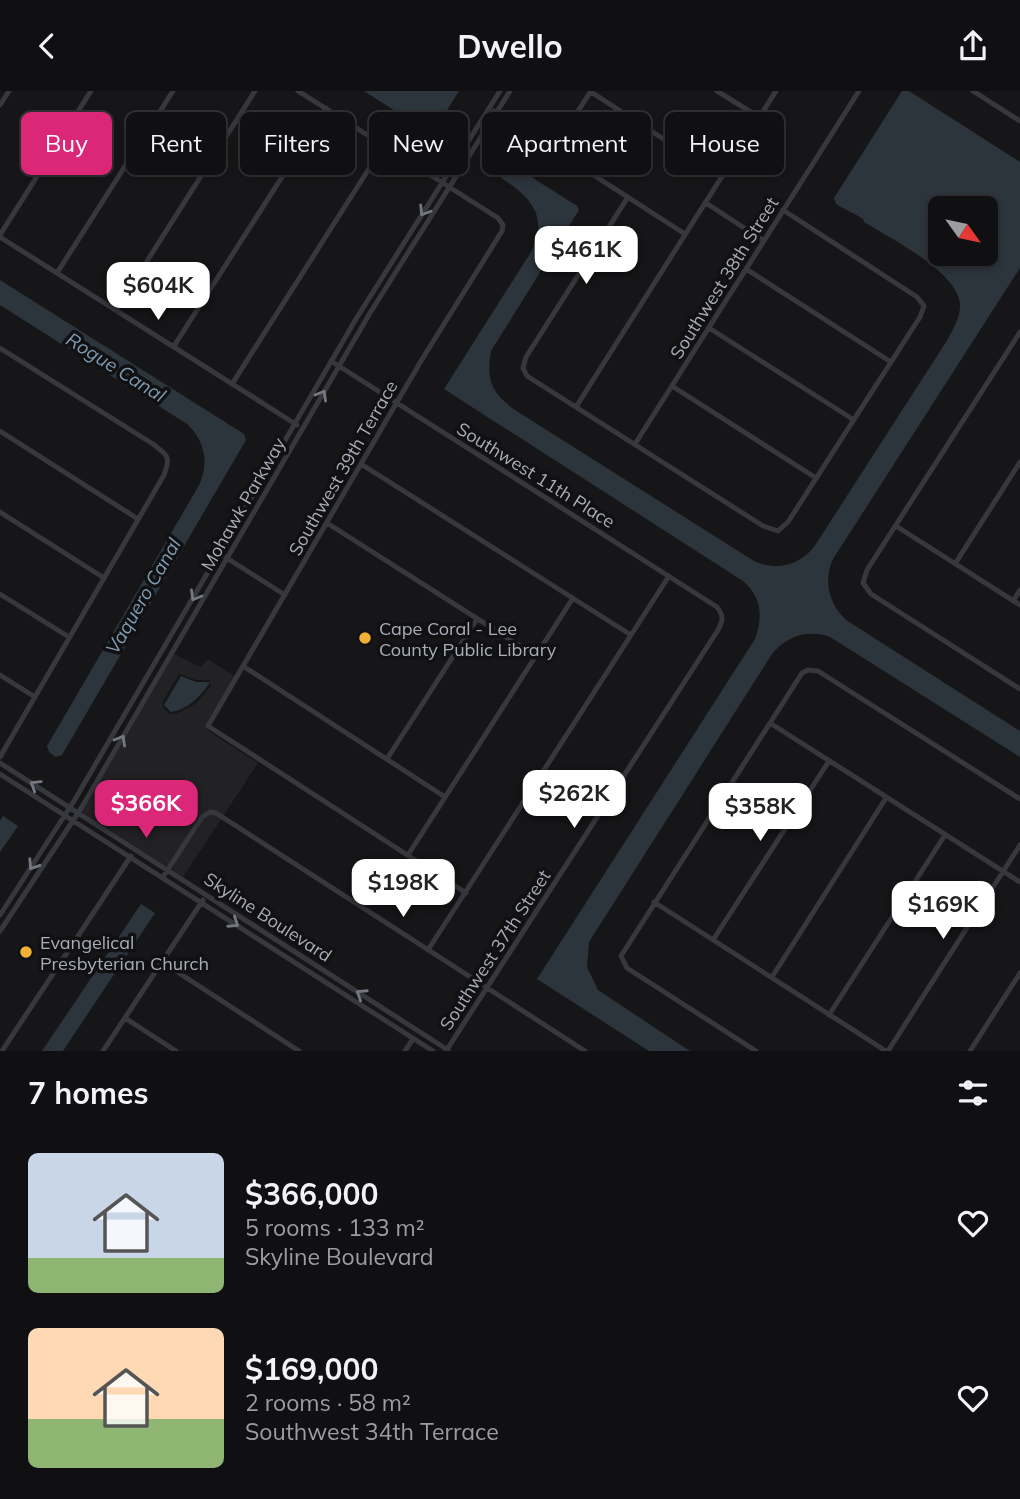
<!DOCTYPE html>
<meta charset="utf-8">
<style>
:root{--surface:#101012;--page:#19191b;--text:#f1f3f6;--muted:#9c9d9f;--line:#303032;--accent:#db2777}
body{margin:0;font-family:Mulish,sans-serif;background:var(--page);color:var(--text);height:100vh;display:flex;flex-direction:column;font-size:26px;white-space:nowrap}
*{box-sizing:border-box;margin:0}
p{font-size:23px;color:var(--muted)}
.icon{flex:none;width:38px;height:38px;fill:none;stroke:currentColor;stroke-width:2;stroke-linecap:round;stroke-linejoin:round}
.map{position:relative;height:960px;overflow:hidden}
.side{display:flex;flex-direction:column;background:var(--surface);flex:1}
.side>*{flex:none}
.hud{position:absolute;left:21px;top:21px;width:978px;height:63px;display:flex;gap:14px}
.needle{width:46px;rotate:123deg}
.buttons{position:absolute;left:928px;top:105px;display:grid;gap:14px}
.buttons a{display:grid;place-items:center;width:70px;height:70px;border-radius:10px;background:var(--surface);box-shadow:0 4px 10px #0003,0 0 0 2px var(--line);font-size:35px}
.price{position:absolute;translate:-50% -60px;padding:0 16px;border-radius:14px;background:#fff;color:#222;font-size:23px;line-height:46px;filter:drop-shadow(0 2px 4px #0008)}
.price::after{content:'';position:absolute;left:50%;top:42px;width:21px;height:16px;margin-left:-10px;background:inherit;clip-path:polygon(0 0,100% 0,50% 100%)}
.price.selected{background:var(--accent);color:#fff}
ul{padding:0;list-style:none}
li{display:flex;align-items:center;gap:21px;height:175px;padding:0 28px}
li span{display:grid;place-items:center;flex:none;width:196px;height:140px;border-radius:10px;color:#555}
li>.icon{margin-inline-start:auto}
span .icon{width:84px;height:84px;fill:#fffc;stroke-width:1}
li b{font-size:30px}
h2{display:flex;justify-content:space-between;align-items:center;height:84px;padding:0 28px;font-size:30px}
.chip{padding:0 24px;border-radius:10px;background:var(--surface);box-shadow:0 4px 10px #0003,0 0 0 2px var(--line);font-size:24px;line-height:63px}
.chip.selected{background:var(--accent);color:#fff}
header{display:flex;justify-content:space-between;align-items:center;height:91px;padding:0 28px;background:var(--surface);font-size:32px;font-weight:700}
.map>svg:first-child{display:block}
</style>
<header><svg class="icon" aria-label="back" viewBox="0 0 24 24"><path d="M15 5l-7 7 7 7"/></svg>Dwello<svg class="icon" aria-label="share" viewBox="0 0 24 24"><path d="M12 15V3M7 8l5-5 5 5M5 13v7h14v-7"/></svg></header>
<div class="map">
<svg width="1020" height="960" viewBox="0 0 1020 960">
<rect width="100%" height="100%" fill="#161618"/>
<path fill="#222225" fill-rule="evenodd" d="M174 563 201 576 208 568 237 587 207 639 258 672 183 786 82 721ZM179 583 196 589H209L211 595 195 613 176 623H170L163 617 162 612Z"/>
<path fill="#2c353c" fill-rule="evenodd" d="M364 0H459L434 40 428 41Z
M902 0H909L1020 71V177L833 468C823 490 829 513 846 529L1020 640V666L830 546C807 538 787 545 772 563L589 851 587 876 598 899 690 960H649L537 888 755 548C763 526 762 506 743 490L444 298 531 161C549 126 531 106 501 87L500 81 505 73H511L577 115 579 119 491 260C486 288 491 302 515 319L754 470C777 480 798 475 814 456L948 248C953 238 961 225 960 213 957 180 891 148 864 131L863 128C854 122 845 119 836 113L834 107ZM940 117H985V163H940Z
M0 189 244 343 246 349 62 664 56 666 49 661 47 655 198 396C210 374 205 349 187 333L0 214Z
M181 585 196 591H209V593C200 606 187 619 171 621L164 614Z
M3 725 18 735 0 761V730Z
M141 813 155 822 63 960H42Z"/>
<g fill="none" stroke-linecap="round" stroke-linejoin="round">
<path stroke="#37383d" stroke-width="5" d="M298 0 498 127 503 134 502 140 421 270 208 635 466 802
M717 0 759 26
M973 0 1020 30
M591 1 722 86
M0 14 9 0
M494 20 685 143
M553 59 591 0
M628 106 526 266 523 277 527 285 763 435 778 440 788 431 920 226 924 215 917 206 783 119
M706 112 764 150
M0 144 91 0
M0 146 297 334
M746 178 891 271
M57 182 173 0
M116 219 255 0
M709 237 854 329
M1020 241 867 479 863 492 871 503 1020 598
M174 255 326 17
M0 257 153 353C168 365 171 365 164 384L0 666
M331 270 717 516C724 525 723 529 718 539L446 960
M232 293 384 54
M672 295 816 387
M576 316 776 0
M0 340 138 428
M635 353 859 0
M361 373 631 544
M0 421 104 487
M327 432 536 565
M896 435 1020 514
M225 466 285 504
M955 473 1020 371
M0 503 69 546
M1013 510 1020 499
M243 575 445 706
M0 584 35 606
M770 632 1020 791
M387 668 477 528
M0 672 448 959
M0 683 433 960
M408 764 573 507
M163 786 202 726 210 721 216 722 585 960
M654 811 886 960
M0 824 74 710 356 228 500 0
M0 840 82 716 370 222 510 0
M713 849 829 670
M428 859 669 485
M162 871 299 960
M772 886 886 707
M829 924 945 744
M125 927 176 960
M2 960 131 765
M103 960 203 809
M405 960 413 948
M756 960 627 877 621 865 802 582 808 579 818 580 1020 708
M888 960 1020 754
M970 960 1020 882"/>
</g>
<defs><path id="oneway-chevron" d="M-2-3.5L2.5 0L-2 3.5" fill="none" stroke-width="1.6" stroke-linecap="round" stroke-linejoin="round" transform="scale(1.75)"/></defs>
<g stroke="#757881">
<use href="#oneway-chevron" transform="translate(424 120) rotate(122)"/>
<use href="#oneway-chevron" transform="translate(322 304) rotate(-60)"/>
<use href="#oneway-chevron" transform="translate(195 505) rotate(120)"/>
<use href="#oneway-chevron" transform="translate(121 649) rotate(-60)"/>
<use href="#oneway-chevron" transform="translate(35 694) rotate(-148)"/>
<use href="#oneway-chevron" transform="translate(33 774) rotate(123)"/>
<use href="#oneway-chevron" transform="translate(234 832) rotate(33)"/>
<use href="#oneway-chevron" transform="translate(361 903) rotate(-147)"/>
</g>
<g fill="#f2b134" stroke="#111113" stroke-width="2.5">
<circle cx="365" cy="547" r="7"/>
<circle cx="26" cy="861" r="7"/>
</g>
<g text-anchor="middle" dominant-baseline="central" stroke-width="7" stroke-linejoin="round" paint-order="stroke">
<g font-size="18" fill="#a8adb8" stroke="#111113">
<text transform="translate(724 187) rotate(-58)">Southwest 38th Street</text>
<text transform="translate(343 377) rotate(-60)">Southwest 39th Terrace</text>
<text transform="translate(536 384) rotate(32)">Southwest 11th Place</text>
<text transform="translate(243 413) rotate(-60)">Mohawk Parkway</text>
<text transform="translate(268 826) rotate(33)">Skyline Boulevard</text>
<text transform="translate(495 859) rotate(-57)">Southwest 37th Street</text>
</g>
<g font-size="18" fill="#a8adb8" stroke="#111113" text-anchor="start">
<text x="379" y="537">Cape Coral - Lee<tspan x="379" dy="21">County Public Library</tspan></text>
<text x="40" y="851">Evangelical<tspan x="40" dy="21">Presbyterian Church</tspan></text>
</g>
<g font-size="19" font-style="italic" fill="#7f9bb3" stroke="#111113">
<text transform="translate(116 276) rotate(32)">Rogue Canal</text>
<text transform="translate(143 505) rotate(-60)">Vaquero Canal</text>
</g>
</g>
</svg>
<div class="buttons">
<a><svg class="needle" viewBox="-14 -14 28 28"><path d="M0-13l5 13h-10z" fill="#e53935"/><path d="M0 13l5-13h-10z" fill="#9c9d9f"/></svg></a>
</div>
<b class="price" style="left:586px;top:195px">$461K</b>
<b class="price" style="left:158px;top:231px">$604K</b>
<b class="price" style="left:574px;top:739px">$262K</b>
<b class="price selected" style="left:146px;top:749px">$366K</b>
<b class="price" style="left:760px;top:752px">$358K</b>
<b class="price" style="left:403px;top:828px">$198K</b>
<b class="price" style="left:943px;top:850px">$169K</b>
<div class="hud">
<a class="chip selected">Buy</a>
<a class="chip">Rent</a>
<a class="chip">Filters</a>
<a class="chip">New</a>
<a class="chip">Apartment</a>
<a class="chip">House</a>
</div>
</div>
<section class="side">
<h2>7 homes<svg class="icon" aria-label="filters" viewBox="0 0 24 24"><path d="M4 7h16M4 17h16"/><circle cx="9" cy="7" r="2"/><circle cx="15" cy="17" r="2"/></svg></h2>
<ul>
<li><span style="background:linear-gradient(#c9d6e8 75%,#8fb573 0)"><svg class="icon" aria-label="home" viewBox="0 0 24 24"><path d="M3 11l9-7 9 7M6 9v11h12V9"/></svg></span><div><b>$366,000</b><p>5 rooms · 133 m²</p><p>Skyline Boulevard</p></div><svg class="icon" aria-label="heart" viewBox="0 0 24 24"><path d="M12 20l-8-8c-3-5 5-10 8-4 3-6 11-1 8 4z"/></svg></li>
<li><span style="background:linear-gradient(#ffd9b3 65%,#8fb573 0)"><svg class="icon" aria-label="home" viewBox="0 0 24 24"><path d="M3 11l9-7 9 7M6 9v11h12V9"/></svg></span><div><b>$169,000</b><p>2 rooms · 58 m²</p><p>Southwest 34th Terrace</p></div><svg class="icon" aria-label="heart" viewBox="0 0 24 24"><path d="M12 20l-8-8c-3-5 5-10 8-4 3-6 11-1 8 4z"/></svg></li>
</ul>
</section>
